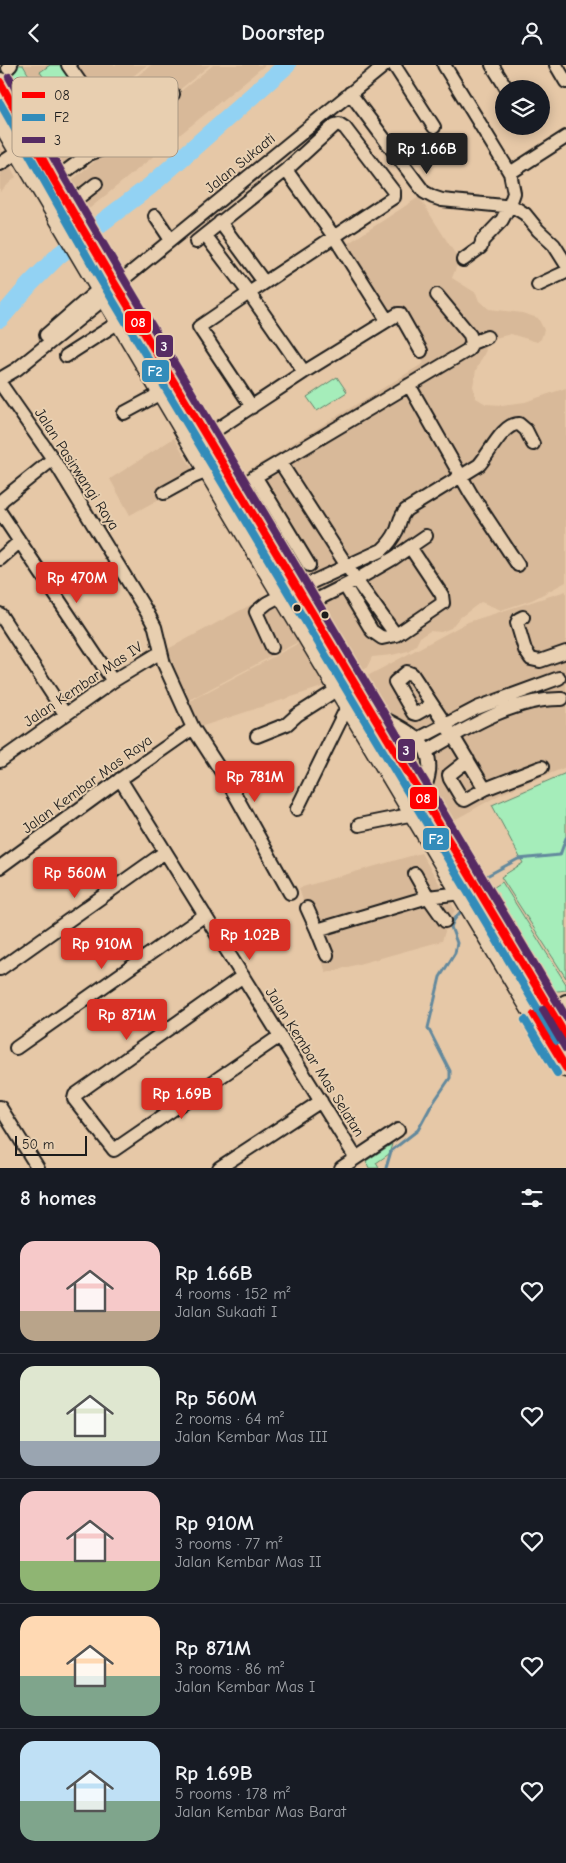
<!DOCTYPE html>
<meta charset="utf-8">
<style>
:root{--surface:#171b24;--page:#242831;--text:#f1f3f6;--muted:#9ea1a6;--line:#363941;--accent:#d93025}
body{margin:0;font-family:"Comic Neue",sans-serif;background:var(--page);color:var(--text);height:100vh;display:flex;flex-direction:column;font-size:19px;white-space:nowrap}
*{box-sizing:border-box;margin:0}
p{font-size:16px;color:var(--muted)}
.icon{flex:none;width:28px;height:28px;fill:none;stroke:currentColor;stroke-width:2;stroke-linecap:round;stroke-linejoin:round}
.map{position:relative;height:1103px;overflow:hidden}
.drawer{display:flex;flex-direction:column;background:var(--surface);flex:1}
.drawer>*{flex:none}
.controls{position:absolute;left:495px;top:15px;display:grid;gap:10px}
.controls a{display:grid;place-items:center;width:55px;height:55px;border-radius:50%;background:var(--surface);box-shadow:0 2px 12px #0003;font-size:25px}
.scale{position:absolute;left:15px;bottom:12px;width:72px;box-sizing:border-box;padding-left:5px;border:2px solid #1c1c1c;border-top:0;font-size:14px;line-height:18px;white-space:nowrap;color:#1c1c1c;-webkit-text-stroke:4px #e8cfb0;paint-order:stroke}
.price{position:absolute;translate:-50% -42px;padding:0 11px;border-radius:5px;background:var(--accent);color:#fff;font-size:16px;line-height:32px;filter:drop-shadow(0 1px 2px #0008)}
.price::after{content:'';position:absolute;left:50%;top:30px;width:15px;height:11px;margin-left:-8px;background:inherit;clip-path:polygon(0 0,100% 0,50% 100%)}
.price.selected{background:#222;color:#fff}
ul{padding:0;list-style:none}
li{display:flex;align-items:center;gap:15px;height:125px;padding:0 20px}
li+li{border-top:1px solid var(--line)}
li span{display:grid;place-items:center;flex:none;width:140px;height:100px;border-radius:15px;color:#555}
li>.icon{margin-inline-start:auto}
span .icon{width:60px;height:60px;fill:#fffc;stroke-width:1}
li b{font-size:21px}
h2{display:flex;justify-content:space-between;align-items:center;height:60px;padding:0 20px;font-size:21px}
header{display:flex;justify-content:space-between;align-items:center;height:65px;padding:0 20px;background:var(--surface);font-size:22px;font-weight:700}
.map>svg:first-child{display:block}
</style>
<header><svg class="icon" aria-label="back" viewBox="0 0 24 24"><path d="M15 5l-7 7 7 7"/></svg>Doorstep<svg class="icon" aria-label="person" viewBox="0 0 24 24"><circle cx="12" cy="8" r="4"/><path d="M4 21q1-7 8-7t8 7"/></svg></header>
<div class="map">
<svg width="566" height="1103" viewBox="0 0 566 1103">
<rect width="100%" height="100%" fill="#e6c8a7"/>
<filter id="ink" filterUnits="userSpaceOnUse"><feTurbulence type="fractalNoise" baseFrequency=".02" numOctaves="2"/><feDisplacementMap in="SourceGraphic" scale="10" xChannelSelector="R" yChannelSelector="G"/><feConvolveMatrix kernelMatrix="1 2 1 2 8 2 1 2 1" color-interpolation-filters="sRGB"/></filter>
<g filter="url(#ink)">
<path fill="#d8b999" d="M24 0H147L63 67Z
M151 0H210L66 117 45 84Z
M213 0H265L84 148 67 119Z
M0 82 16 112 0 127Z
M419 132 459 195 452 213 476 228 479 236 489 244 522 248 538 253 544 265 541 274 537 277 511 269 495 273 481 279 486 285 476 305 473 321 476 333 486 339 502 340 525 337 566 323V517L532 535 501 545 481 537 458 554 451 563 441 567 430 566 420 572 416 580 408 586 392 590 372 592 367 602 358 612 238 412 424 298 344 181Z
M174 373 198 413 130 450 110 414Z
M566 526V702L501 729 449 758 360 615 468 557Z
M271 529 300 576 187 636 168 584Z
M301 577 328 620 200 662 188 637Z
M421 788 455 845 448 857 442 876 326 908 299 823Z"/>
<path fill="#a5edba" stroke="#60846b" d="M18 0H23L58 61 40 75 5 9Z
M50 0H62L84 33 66 45 40 7Z
M337 312 347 327 317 346 307 332Z
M566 708V913L501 812 523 798 492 740Z
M502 817 566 919V925C558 926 551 928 545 921L488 826Z
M392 1079 389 1089 376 1098 379 1103H369L366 1096Z"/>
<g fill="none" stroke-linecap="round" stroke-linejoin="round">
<path stroke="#63899d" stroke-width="3" d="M483 813 518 794 560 790 566 773
M386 1103 391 1086 418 1065 431 1041 450 1013V1006L428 963 440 912 455 888 457 878 451 862 454 855 461 846"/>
<path stroke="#92d2f3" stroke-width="18" d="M0 254 30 219 59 190 150 121 287 0"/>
<g stroke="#1c1c1c" stroke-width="16">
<path id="minor" d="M394 0 434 62
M444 0 510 108 514 128 509 142 502 155 482 176 481 182 463 195
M492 0 507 24
M556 0 566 17
M8 3 11 0
M350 28 424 127 433 132 442 135 514 142 525 149 538 165 554 180 566 199
M76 69 89 89
M36 82 80 50 91 39 89 30 68 0
M0 99 18 87
M286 105 335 173 387 255
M510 108 566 72
M54 115 89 89 102 84 173 29
M69 140 96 119
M155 151 171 175
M220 157 264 217
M205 170 249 228 199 262 252 342
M196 177 286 105 335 60 339 59 345 63 394 127V132L249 228 304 307
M116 220 385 0
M538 220 566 207
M46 270 99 224
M472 278 487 272
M66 291 119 257
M0 314 17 304 105 233
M0 318 53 394 148 549 155 562 164 599 193 663 228 717 290 828
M409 320 471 429 518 500
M124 348 161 328
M207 371 304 307 398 249H400L421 286
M280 397 356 515 396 570 443 538 442 530 410 482
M255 411 309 500
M238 422 468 285 472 278 470 270 437 230
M164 428 193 412 208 406
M0 439 2 435 53 394
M0 447 113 616
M0 494 19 477
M345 521 372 566 382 573 396 570
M299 523 382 485C389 479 393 473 397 465 400 457 400 451 406 445L479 400C490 388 503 358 519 359L526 365 533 379
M308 539 356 515 394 493 426 471
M0 549 65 649
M523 552 519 554 517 558 525 585 531 594 540 596 566 587
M272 582 256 547 267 538 282 530
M432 640 416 649 413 648 395 617 407 607 412 609 453 671 485 724
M373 648C399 662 433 672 429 707 428 715 425 723 422 730
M257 671 287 659 297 650 338 624
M418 674 477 643 559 613
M427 686C467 663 514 633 562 634
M468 695 449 710 450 714 462 734 465 735 485 724 542 702
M0 696 113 616 161 587
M120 714 356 1093
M297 744 348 640
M359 760 414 749
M0 802 115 718 193 663
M415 809 428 832 445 856
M307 843 317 865
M327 890 317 865 428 832 461 828
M0 904 165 787
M243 911 75 1030 74 1034 114 1085 280 971
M550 945 566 936
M16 983 205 850
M0 1042 38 1103
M219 1103 321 1036
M341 1103 398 1065"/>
</g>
<g stroke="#1c1c1c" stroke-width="21">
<path id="highway" d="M0 17 54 115 109 209 566 971
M0 55 250 477 566 1003"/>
</g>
<use href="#minor" stroke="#e8cfb0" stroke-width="12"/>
<use href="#highway" stroke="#e8cfb0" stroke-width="18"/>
<g stroke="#e8cfb0" stroke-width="11">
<path id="bus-1" d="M0 17 54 115 109 209 566 971
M534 950 566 1003"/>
</g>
<g stroke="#e8cfb0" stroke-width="11">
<path id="bus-2" d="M0 38 100 214 557 976
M525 955 557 1008"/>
</g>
<g stroke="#e8cfb0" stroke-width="11">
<path id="bus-3" d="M9 12 63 110 118 204 566 952
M543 945 566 984"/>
</g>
<use href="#bus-1" stroke="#f00" stroke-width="8"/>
<use href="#bus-2" stroke="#328cba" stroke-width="8"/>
<use href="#bus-3" stroke="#562b63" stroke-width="8"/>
</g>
</g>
<g fill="#1c1c1c" stroke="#e8cfb0" stroke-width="2">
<circle cx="297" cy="543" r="4.5"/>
<circle cx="325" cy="550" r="4.5"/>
</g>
<g text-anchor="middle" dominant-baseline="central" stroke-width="4" stroke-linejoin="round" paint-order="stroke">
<g font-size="15" fill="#1c1c1c" stroke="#e8cfb0">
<text transform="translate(240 98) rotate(-39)">Jalan Sukaati</text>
<text transform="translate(77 404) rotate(57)">Jalan Pasirwangi Raya</text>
<text transform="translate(83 619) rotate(-34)">Jalan Kembar Mas IV</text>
<text transform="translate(87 719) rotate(-36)">Jalan Kembar Mas Raya</text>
<text transform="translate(315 997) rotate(58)">Jalan Kembar Mas Selatan</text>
</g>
</g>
<rect x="12" y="12" width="166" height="80" rx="8" fill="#e8cfb0" stroke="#ab9984" stroke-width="1"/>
<rect x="22" y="27" width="23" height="6" fill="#f00"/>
<rect x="22" y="49" width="23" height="7" fill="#328cba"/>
<rect x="22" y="72" width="23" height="6" fill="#562b63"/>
<g font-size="14" fill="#1c1c1c">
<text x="54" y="35">08</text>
<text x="54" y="57">F2</text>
<text x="54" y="80">3</text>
</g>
<g stroke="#e8cfb0" stroke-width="2">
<rect x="124" y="245" width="28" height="24" rx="5" fill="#f00"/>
<rect x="155" y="269" width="19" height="24" rx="5" fill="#562b63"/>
<rect x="141" y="294" width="29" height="24" rx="5" fill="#328cba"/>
<rect x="397" y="673" width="19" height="24" rx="5" fill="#562b63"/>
<rect x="409" y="721" width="29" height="24" rx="5" fill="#f00"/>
<rect x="422" y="762" width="28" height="24" rx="5" fill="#328cba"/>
</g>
<g font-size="14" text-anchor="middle" font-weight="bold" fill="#fff">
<text x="138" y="262">08</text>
<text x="164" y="286">3</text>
<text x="155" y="311">F2</text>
<text x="406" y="690">3</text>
<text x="423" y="738">08</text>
<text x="436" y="779">F2</text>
</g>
</svg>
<div class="controls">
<a><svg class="icon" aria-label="layers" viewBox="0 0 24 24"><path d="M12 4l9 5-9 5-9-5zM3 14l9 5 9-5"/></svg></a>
</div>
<div class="scale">50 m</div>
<b class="price selected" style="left:427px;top:110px">Rp 1.66B</b>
<b class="price" style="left:77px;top:539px">Rp 470M</b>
<b class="price" style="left:255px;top:738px">Rp 781M</b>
<b class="price" style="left:75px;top:834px">Rp 560M</b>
<b class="price" style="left:250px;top:896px">Rp 1.02B</b>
<b class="price" style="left:102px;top:905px">Rp 910M</b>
<b class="price" style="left:127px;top:976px">Rp 871M</b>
<b class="price" style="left:182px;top:1055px">Rp 1.69B</b>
</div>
<section class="drawer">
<h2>8 homes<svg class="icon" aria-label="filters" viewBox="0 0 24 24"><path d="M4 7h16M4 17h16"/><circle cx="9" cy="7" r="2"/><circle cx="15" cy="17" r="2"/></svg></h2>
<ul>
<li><span style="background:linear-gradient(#f6c9c9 70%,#b9a48a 0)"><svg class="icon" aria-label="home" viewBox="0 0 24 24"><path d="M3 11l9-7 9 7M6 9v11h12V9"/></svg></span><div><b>Rp 1.66B</b><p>4 rooms · 152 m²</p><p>Jalan Sukaati I</p></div><svg class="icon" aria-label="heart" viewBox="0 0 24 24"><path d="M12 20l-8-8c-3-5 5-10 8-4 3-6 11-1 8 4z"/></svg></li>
<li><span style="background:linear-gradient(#dfe7d0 75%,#9aa5b1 0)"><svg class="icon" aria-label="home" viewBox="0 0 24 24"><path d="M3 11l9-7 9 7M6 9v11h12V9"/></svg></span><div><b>Rp 560M</b><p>2 rooms · 64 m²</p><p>Jalan Kembar Mas III</p></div><svg class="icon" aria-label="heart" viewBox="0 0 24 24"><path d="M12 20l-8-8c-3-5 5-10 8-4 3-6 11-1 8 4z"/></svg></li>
<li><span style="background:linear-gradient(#f6c9c9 70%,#8fb573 0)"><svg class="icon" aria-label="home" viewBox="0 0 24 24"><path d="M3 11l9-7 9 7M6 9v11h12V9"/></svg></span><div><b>Rp 910M</b><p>3 rooms · 77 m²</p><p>Jalan Kembar Mas II</p></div><svg class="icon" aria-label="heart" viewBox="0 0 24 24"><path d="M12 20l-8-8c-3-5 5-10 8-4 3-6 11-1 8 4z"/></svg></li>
<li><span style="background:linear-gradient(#ffd9b3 60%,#7fa58c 0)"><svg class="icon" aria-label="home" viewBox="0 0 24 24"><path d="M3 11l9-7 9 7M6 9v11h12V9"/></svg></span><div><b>Rp 871M</b><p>3 rooms · 86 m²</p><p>Jalan Kembar Mas I</p></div><svg class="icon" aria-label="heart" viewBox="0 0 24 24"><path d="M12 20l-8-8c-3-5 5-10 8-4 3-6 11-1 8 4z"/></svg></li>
<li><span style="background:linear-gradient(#bfe0f5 60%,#7fa58c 0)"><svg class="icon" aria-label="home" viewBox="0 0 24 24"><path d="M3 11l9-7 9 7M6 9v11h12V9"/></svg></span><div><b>Rp 1.69B</b><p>5 rooms · 178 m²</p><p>Jalan Kembar Mas Barat</p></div><svg class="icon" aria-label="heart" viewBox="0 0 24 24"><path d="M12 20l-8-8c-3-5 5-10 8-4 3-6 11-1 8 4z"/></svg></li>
</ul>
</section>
